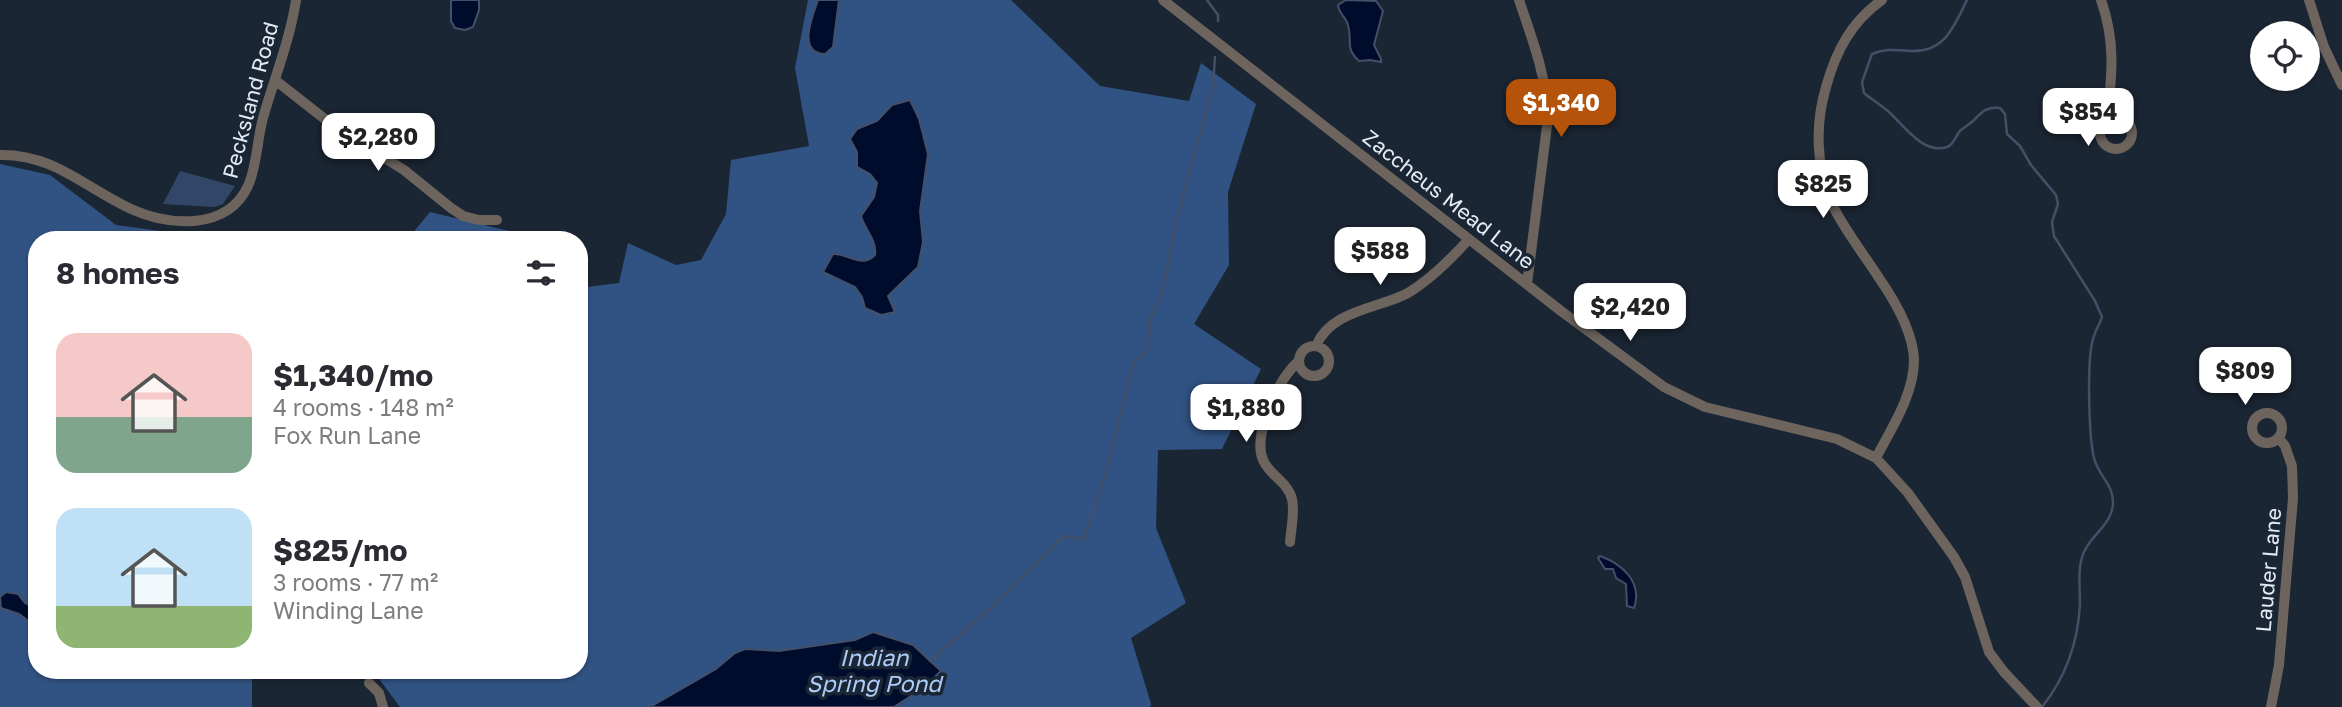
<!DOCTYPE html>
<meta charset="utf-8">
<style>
:root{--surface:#fff;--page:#f7f7f7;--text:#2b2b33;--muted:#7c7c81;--accent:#b45309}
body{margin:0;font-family:"Golos Text",sans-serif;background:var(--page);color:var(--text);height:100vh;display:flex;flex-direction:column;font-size:26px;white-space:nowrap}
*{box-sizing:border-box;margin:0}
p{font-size:23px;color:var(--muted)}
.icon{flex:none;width:38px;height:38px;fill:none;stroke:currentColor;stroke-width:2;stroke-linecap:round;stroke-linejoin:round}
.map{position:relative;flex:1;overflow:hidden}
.sheet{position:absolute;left:28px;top:231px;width:560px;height:448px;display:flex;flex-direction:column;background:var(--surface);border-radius:28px;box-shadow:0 2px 5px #0004}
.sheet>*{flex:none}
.controls{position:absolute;left:2250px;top:21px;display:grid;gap:14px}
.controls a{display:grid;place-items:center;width:70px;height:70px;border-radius:50%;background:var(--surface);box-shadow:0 2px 5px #0004;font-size:35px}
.price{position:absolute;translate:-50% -60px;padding:0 16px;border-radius:14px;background:#fff;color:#222;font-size:23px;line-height:46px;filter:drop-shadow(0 2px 4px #0008)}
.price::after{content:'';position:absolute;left:50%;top:42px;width:21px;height:16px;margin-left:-10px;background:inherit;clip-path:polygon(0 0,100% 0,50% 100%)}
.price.active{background:var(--accent);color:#fff}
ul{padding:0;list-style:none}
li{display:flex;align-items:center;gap:21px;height:175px;padding:0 28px}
li span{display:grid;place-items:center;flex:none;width:196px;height:140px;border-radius:21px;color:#555}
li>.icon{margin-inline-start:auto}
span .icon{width:84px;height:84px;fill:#fffc;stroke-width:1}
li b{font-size:30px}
h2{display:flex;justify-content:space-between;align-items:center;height:84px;padding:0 28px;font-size:30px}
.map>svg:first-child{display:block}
</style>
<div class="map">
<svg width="2342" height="707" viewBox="0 0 2342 707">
<rect width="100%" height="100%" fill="#1b2634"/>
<path fill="#324767" d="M180 171 235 186 223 204 214 207 163 204Z"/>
<path fill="#315383" d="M808 0H1011L1100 86 1189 101 1201 63 1256 104 1228 192 1229 265 1194 324 1261 369 1222 449 1158 450 1156 528 1186 603 1131 638 1151 704 1150 707H400L374 672 307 670H579V288L619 283 628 243 676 265 701 260 726 214 731 160 809 146 795 68Z
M0 164 50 175 116 225 212 238 214 240H37V670H252V707H0Z
M430 212 522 234 527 240H407Z"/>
<path fill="#000c2c" stroke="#444f68" stroke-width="2" d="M451 0H479V10L473 27 465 30 455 28 451 21Z
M818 0H839L833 47 825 54C796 53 813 15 818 0Z
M1346 0 1376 1 1383 11 1374 45 1381 59V62L1370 60 1359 61C1344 47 1353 41 1348 25 1346 17 1339 14 1338 5Z
M910 100 919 119 928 154 920 211 923 242 918 267 888 296 895 312 881 315 865 308 862 297 855 287 823 272 833 254C848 253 862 269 875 255 877 240 865 230 861 216L874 197 877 183 870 174 857 167V152L850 139 857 129 877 121 892 105Z
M1600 556C1622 564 1643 582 1634 608L1627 606 1626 584 1616 578 1613 569H1605L1598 558Z
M6 592 18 594 25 603 37 609V627L19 614 1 608 0 597Z
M873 632 913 645 941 671 923 688 894 707H650L716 669 735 653 745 649 779 651 855 640Z"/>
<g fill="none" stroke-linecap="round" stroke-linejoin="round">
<path stroke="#444f68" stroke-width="2.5" d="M1207 0 1218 15V21
M1967 0C1954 26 1945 53 1910 51 1896 50 1886 48 1872 54L1862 82 1864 93C1872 100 1882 105 1890 113 1904 126 1924 155 1947 147 1955 144 1955 136 1960 131 1964 127 1969 125 1973 121 1982 112 1987 106 2000 108L2005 114 2007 134 2020 146 2031 165 2056 195 2058 204 2052 222 2054 236 2095 301 2102 317C2100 324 2096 329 2094 336 2086 356 2089 437 2094 458 2098 475 2113 484 2113 502 2113 527 2086 536 2081 561 2078 574 2080 590 2080 604 2078 642 2066 677 2042 707
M930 661 993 606 1064 536 1084 539 1105 476 1133 364 1148 349 1150 320 1164 286 1175 226 1213 85 1215 57"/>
<path stroke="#6d645e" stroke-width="10" d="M1163 0 1561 311 1664 387 1705 407 1837 439 1876 458 1908 493 1954 557 1965 577 1989 652 2004 672 2037 707
M1519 0C1532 38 1547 78 1548 118L1527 284
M2101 0C2116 42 2112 76 2107 120
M2309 0 2324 47 2342 85
M275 80 335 127 404 170 451 208 463 216 479 220H497
M2100 133a16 16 0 1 1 32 0a16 16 0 1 1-32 0Z
M0 155C54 154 85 188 131 209 169 226 227 231 248 186 257 166 257 140 263 118 274 79 290 40 296 0
M1299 361a15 15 0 1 1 30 0a15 15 0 1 1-30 0Z
M1316 346C1331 310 1378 309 1408 293 1431 279 1451 259 1469 239
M2252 428a15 15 0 1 1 30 0a15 15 0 1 1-30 0Z
M1876 458C1891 429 1914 395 1914 360 1913 331 1895 301 1879 278 1865 256 1841 225 1831 202 1816 166 1815 124 1826 87 1836 51 1851 22 1882 0
M1290 542C1291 529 1295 512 1292 499 1288 482 1269 475 1263 460 1252 434 1279 377 1299 361
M369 683 379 693 383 707
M2271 707 2279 665 2293 498 2292 466 2285 446 2279 438"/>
</g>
<g text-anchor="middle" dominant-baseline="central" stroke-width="7" stroke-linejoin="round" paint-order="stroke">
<g font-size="21" fill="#e4ebf5" stroke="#1b2634">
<text transform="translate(250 100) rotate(-75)">Pecksland Road</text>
<text transform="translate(1449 199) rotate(38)">Zaccheus Mead Lane</text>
<text transform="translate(2268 570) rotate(-85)">Lauder Lane</text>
</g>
<g font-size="23" font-style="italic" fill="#accbf9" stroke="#1b2634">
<text x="874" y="657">Indian<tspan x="874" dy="26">Spring Pond</tspan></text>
</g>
</g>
</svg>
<div class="controls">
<a><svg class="icon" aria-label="locate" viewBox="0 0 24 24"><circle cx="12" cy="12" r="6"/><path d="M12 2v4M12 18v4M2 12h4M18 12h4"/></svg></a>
</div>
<b class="price active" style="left:1561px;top:139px">$1,340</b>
<b class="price" style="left:2088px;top:148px">$854</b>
<b class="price" style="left:378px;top:173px">$2,280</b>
<b class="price" style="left:1823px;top:220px">$825</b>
<b class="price" style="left:1380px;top:287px">$588</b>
<b class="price" style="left:1630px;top:343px">$2,420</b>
<b class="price" style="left:2245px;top:407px">$809</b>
<b class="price" style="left:1246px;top:444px">$1,880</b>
<section class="sheet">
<h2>8 homes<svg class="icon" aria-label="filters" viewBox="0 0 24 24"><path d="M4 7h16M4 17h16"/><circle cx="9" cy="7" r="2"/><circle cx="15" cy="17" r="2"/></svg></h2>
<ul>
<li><span style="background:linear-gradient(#f6c9c9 60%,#7fa58c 0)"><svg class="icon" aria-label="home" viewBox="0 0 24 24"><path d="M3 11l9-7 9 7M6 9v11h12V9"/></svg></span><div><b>$1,340/mo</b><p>4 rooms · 148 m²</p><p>Fox Run Lane</p></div></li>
<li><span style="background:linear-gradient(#bfe0f5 70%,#8fb573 0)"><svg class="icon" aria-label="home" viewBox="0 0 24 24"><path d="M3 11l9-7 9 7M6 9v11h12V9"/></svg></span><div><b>$825/mo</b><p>3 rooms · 77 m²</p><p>Winding Lane</p></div></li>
</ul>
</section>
</div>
